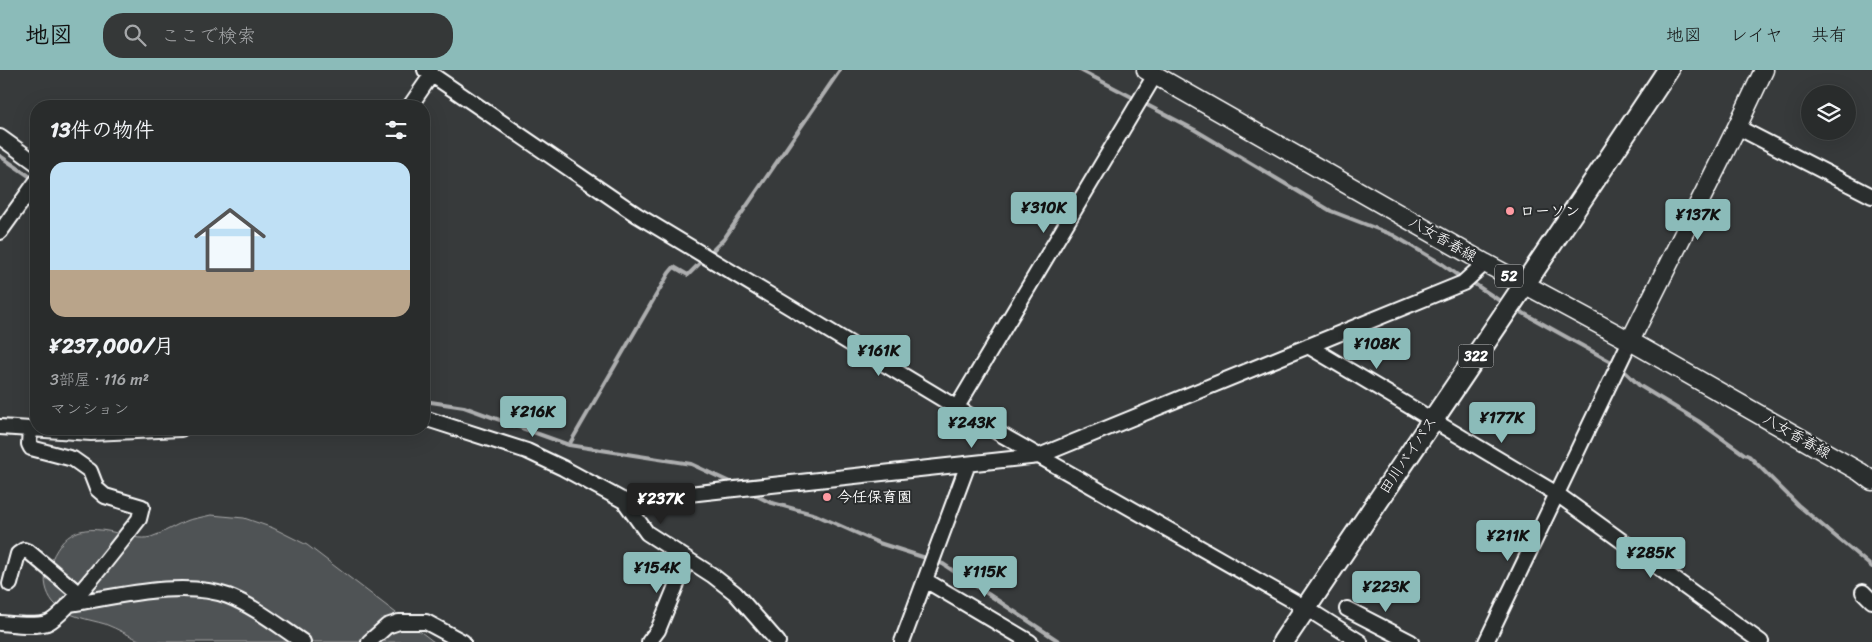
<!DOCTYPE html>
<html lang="ja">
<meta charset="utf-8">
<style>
:root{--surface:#292c2c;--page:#353838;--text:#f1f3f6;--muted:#a5a7a9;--line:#454848;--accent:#8bbbb9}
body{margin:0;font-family:Sriracha,"Klee One",sans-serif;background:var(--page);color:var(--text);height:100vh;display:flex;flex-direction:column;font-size:19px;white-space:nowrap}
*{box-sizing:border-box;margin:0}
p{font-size:16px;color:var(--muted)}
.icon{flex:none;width:28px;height:28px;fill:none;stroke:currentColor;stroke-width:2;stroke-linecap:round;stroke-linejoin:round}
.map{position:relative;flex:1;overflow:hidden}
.details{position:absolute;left:30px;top:30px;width:400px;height:335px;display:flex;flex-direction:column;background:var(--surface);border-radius:20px;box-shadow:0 5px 20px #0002,0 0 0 1px var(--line)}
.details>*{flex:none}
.controls{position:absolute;left:1801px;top:15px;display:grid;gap:10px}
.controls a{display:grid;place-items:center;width:55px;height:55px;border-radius:50%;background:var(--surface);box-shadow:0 5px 20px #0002,0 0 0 1px var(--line);font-size:25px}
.price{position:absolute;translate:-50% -42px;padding:0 11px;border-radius:5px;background:var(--accent);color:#111;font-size:16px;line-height:32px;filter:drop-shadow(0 1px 2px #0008)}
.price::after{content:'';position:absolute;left:50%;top:30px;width:15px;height:11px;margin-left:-8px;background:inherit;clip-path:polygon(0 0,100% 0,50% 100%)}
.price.on{background:#222;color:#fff}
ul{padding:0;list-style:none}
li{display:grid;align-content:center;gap:10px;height:265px;padding:0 20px}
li+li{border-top:1px solid var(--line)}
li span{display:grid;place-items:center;height:155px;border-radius:15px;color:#555}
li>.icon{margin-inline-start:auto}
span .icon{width:90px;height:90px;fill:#fffc;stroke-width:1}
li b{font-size:21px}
h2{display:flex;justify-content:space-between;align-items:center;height:60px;padding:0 20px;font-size:21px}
header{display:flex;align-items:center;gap:30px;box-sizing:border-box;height:70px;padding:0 25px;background:var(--accent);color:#111}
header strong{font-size:24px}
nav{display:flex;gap:28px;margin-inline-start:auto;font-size:18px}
.search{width:350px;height:45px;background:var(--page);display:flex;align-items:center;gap:12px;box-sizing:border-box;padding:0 18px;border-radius:20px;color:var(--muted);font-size:19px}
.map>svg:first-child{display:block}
</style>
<header>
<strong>地図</strong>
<div class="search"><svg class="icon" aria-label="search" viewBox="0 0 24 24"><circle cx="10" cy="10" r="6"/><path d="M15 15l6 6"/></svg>ここで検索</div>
<nav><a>地図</a><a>レイヤ</a><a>共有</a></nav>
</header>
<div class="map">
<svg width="1872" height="572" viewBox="0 0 1872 572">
<rect width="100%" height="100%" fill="#373a3b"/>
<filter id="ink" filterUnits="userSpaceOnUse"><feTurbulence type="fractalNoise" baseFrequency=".02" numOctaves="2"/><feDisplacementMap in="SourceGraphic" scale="10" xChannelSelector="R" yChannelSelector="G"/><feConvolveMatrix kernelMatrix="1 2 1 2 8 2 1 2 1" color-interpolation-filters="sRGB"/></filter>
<g filter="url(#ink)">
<path fill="#505354" stroke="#a8a9aa" d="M211 445 244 448 273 458 307 475 434 572H143C130 566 118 559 105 554 88 549 69 547 56 535 48 528 43 513 46 504 60 464 76 453 117 463 128 466 140 470 151 467 164 463 176 454 189 450 196 448 204 447 211 445Z"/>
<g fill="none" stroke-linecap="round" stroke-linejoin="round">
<path stroke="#adaeaf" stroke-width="4" d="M1080 0 1195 60 1331 141 1393 165 1442 194 1463 209
M0 86 35 110
M709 184 724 169 840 0
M1470 211 1503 233
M1516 239 1615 294
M1621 298 1640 316 1698 351 1744 384 1749 386 1798 435 1872 497
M424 331 464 337 569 375 691 394 734 414
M569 375 669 203 674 197 688 205 704 189
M749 422 769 432 816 445 879 473 929 489
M936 492 943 494 1060 572"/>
<g stroke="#fff" stroke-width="18">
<path id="minor" d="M425 0 637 145 1002 365 1306 538 1360 572
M410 36 432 4
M1737 57 1872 126
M0 67 36 93
M0 162 36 112
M1308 276 1557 424 1761 572
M957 337 1155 5
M424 348 527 381 563 398 624 431 647 463 712 505 735 523 778 572
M0 357 91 363 181 359
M624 431 1039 386 1463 213 1485 193
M925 510 1030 572
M10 514 18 484 24 480 29 482 78 523
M1863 522 1872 531
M69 534C115 527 184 509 228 526 254 536 279 556 303 572
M1347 539 1411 572
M0 553C14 554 33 557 47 553 64 548 124 468 139 449L142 437 105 426 97 419 90 401 73 389 31 378 29 374 30 360
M369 572 387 556 399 552H426L463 572
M649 572 658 560 687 489
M902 572 968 394
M1486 572 1630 271"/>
</g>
<g stroke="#fff" stroke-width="21">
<path id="major" d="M1146 0 1485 193 1630 271 1860 402 1872 411
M1630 271 1737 57 1764 0"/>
</g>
<g stroke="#fff" stroke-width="24">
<path id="highway" d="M1283 572C1411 381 1541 192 1668 0"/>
</g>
<use href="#minor" stroke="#2a2d2e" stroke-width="14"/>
<use href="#major" stroke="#2a2d2e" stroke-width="18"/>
<use href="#highway" stroke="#2a2d2e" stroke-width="20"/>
</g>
</g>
<g fill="#ff9aa2" stroke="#2a2d2e" stroke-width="2">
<circle cx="1510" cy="141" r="5"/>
<circle cx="827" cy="427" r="5"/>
</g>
<g text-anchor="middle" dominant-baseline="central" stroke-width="4" stroke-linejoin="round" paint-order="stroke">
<g fill="#2a2d2e" stroke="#bfc0c0" stroke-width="1">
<rect x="1495" y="194.5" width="28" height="23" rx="4"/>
<rect x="1458.5" y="274.5" width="35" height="23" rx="4"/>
</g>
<g font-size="14" font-weight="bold" fill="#fff">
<text x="1509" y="206">52</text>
<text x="1476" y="286">322</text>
</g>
<g font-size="15" font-weight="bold" fill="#fff" stroke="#2a2d2e" text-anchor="start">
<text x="1520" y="141">ローソン</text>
<text x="837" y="427">今任保育園</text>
</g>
<g font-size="15" fill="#fff" stroke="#2a2d2e">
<text transform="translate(1443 169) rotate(30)">八女香春線</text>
<text transform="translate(1797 366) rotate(30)">八女香春線</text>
<text transform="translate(1408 385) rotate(-56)">田川バイパス</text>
</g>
</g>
</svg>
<div class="controls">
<a><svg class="icon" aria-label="layers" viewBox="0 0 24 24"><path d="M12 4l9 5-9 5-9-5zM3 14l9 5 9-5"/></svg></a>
</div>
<b class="price" style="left:1044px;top:164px">¥310K</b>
<b class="price" style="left:1698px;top:171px">¥137K</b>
<b class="price" style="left:1377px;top:300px">¥108K</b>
<b class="price" style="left:879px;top:307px">¥161K</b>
<b class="price" style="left:533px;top:368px">¥216K</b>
<b class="price" style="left:1502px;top:374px">¥177K</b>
<b class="price" style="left:972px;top:379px">¥243K</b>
<b class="price on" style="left:661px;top:455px">¥237K</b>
<b class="price" style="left:1508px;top:492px">¥211K</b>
<b class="price" style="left:1651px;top:509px">¥285K</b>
<b class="price" style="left:657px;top:524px">¥154K</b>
<b class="price" style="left:985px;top:528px">¥115K</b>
<b class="price" style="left:1386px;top:543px">¥223K</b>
<section class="details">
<h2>13件の物件<svg class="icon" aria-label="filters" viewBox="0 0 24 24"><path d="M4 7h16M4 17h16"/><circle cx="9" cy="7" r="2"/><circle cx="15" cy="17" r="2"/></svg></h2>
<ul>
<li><span style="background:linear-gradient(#bfe0f5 70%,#b9a48a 0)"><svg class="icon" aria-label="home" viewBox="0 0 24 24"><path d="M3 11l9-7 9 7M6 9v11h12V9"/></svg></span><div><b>¥237,000/月</b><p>3部屋 · 116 m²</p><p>マンション</p></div></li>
</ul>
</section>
</div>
